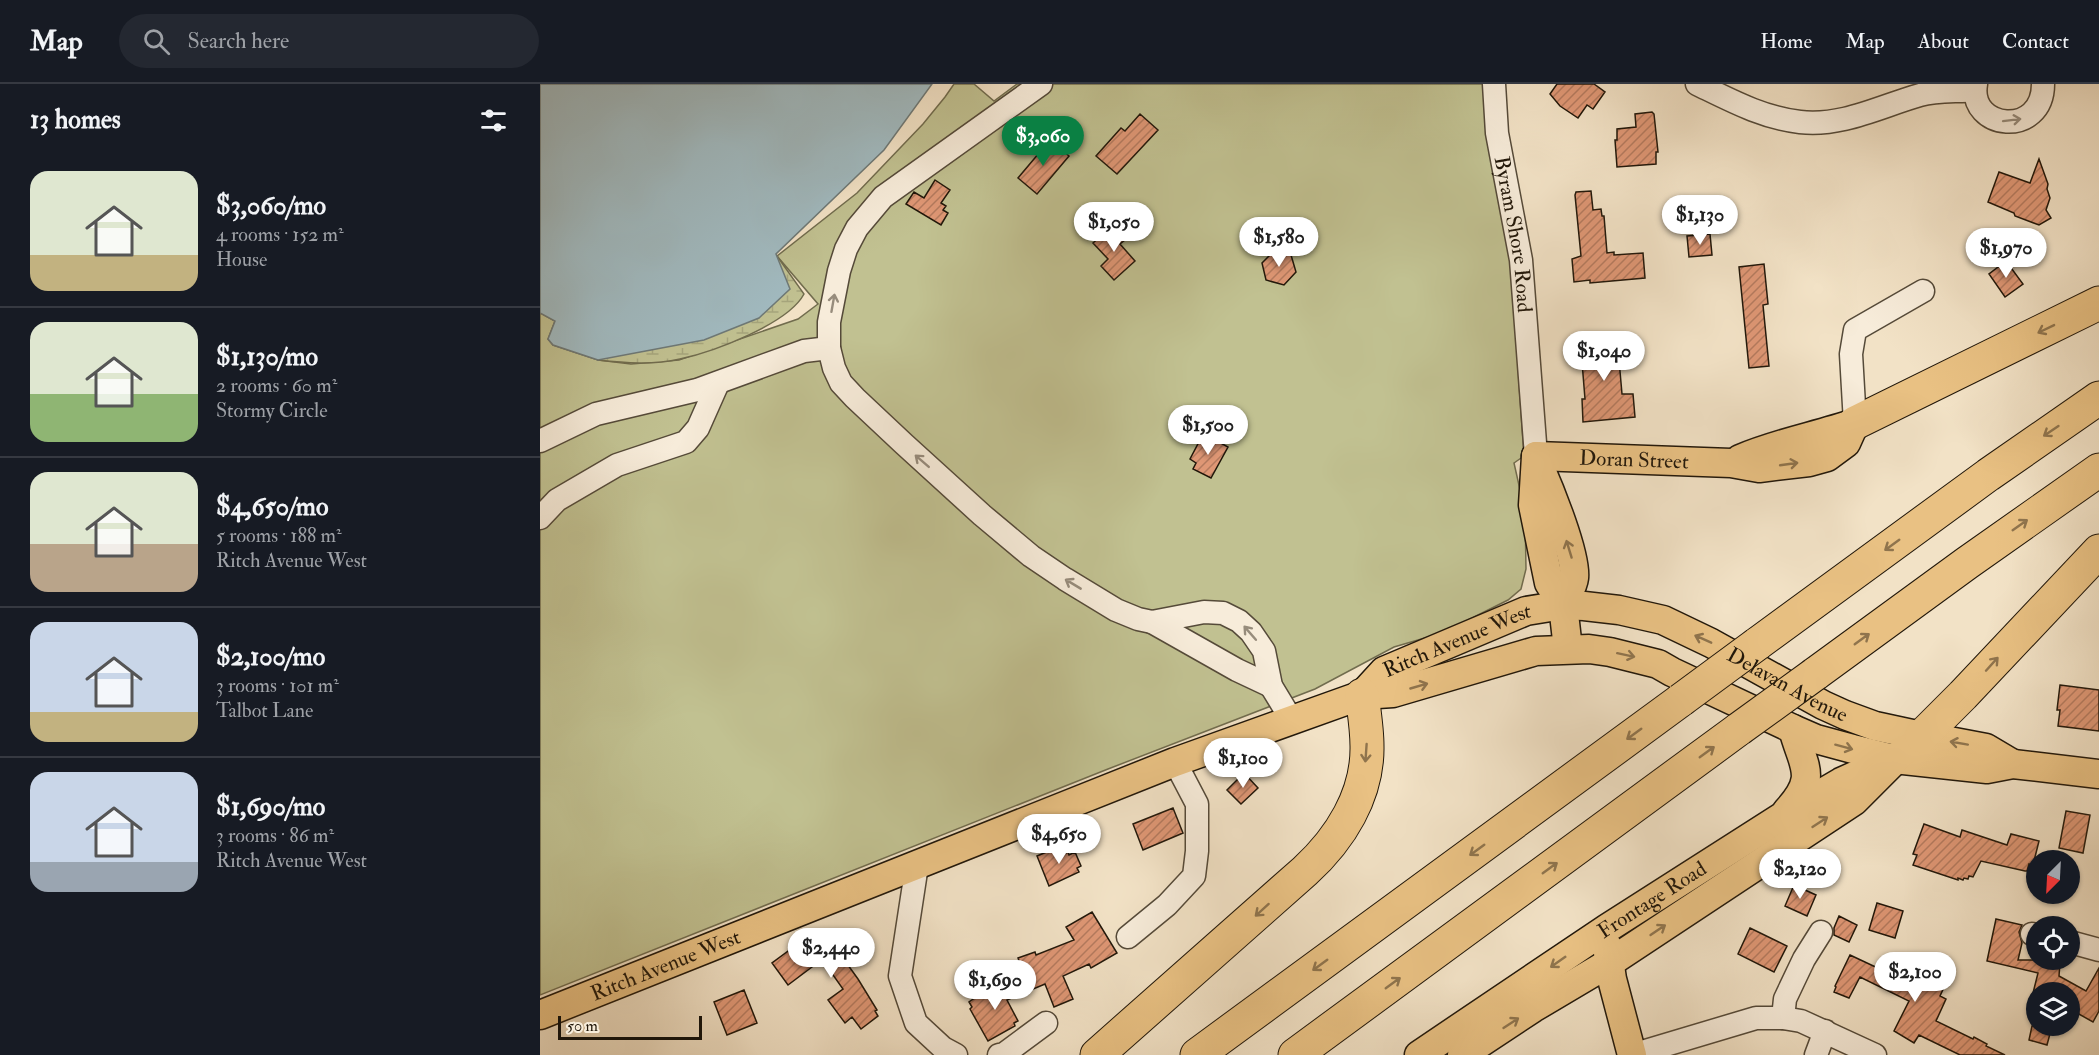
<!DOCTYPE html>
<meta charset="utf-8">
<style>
:root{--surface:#171b24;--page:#242831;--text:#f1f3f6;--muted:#9ea1a6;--line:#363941;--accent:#0b8043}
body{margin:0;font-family:"IM FELL Double Pica",serif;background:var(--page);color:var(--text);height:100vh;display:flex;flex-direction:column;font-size:22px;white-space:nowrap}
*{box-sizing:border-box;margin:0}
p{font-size:20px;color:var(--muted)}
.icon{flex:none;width:33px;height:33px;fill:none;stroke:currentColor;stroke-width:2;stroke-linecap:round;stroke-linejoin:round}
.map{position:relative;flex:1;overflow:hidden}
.drawer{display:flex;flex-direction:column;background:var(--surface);width:540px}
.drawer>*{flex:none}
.needle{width:39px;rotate:204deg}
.tools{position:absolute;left:1486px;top:766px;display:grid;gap:12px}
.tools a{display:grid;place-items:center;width:54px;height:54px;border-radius:50%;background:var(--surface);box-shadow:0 2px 4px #0004;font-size:30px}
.scale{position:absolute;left:18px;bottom:15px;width:144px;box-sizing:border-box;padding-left:6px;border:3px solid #21170a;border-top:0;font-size:16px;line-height:21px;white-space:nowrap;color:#21170a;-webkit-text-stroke:4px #f7ecda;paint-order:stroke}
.price{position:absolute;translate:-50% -51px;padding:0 14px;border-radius:21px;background:#fff;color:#222;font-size:20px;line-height:39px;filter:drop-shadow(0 2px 3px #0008)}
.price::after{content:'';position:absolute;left:50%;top:36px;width:18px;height:14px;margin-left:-9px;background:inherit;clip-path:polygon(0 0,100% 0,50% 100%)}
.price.current{background:var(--accent);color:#fff}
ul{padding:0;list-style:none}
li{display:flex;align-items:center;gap:18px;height:150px;padding:0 30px}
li+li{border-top:2px solid var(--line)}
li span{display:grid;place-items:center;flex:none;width:168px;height:120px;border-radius:18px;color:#555}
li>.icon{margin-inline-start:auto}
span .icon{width:72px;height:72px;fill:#fffc;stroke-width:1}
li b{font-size:26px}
h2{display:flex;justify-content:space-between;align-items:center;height:72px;padding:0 30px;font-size:26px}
header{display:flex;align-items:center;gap:36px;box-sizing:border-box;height:84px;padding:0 30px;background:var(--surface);border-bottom:2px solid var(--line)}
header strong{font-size:28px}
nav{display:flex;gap:33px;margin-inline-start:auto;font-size:21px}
.search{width:420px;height:54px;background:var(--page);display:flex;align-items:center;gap:15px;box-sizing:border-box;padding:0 21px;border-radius:33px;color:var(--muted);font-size:22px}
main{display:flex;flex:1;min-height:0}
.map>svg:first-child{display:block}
</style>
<header>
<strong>Map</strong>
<div class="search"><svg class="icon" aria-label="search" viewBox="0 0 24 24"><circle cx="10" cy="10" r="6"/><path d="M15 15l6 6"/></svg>Search here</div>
<nav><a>Home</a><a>Map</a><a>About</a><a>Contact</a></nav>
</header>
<main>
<section class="drawer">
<h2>13 homes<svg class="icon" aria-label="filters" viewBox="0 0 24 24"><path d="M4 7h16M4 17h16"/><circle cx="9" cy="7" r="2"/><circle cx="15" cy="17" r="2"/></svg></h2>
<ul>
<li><span style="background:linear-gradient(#dfe7d0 70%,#c2b280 0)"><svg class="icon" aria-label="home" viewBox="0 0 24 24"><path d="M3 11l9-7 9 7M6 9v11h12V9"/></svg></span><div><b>$3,060/mo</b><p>4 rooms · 152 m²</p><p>House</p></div></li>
<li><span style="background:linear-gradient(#dfe7d0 60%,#8fb573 0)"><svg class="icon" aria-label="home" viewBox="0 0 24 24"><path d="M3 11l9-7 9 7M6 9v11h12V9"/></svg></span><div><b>$1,130/mo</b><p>2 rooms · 60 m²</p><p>Stormy Circle</p></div></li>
<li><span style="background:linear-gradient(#dfe7d0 60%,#b9a48a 0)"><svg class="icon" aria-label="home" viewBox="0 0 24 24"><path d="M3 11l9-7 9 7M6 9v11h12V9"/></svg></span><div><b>$4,650/mo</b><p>5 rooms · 188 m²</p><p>Ritch Avenue West</p></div></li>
<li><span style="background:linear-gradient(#c9d6e8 75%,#c2b280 0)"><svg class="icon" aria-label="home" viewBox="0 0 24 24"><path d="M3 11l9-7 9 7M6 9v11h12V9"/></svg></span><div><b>$2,100/mo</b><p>3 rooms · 101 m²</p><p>Talbot Lane</p></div></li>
<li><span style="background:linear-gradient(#c9d6e8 75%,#9aa5b1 0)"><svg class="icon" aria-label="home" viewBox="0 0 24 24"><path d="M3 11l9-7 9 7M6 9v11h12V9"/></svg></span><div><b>$1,690/mo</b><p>3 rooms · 86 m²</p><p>Ritch Avenue West</p></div></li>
</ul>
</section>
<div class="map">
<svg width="1559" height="971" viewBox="0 0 1559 971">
<defs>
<pattern id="wetland-marsh" width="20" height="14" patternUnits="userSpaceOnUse" patternTransform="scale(1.5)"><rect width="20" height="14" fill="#c1c191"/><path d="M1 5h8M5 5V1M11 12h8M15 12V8" fill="none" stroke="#a6a57c"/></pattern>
<pattern id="building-hatch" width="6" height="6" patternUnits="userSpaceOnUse" patternTransform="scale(1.5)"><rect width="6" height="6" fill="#df9775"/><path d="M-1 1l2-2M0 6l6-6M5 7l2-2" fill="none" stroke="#b47a5e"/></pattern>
</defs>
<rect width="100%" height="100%" fill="#f2e2c6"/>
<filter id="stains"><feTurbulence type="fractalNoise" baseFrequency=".00333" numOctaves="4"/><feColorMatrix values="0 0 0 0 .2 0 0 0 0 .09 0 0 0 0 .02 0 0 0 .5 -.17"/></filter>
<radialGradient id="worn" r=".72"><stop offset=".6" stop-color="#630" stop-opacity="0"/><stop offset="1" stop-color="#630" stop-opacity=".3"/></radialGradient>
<path fill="#c1c191" stroke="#716c4e" stroke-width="1.5" d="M414 0H434L454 17 477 0H944L945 41 968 149 974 204 979 300 984 372 974 379 985 428 986 485 981 505 968 516 902 549 854 563 775 605 568 685 0 911V229L15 237 8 255 13 261 58 276 91 280 139 276 258 235 278 220 237 172 317 109 383 40 405 13Z"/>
<path fill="url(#wetland-marsh)" stroke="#716c4e" stroke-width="1.5" d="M0 150 197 220 237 172 264 210C248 240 173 268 140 275 113 281 85 279 58 276Z"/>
<path fill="#a1bac0" stroke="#6e7977" stroke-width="1.5" d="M0 0H392L344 66 236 170 250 205 219 234 164 256 58 276 13 261 8 255 15 237 0 229Z"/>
<path fill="url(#building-hatch)" stroke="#21170a" stroke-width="1.5" d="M1017 0H1054L1065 8 1053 25 1047 21 1038 34 1020 22 1010 10Z
M1112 28 1114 30 1118 68H1116V80L1077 83 1075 56H1077V45L1096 43 1095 30Z
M600 30 618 46 577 90 556 72 581 44 585 47Z
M510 56 529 72 497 110 478 94Z
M1499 75 1508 100 1507 105 1510 114 1506 126 1511 134 1499 141 1475 132 1474 129 1448 118 1459 88 1490 99Z
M395 96 410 106 401 119 406 122 403 126 408 129 401 141 366 120 374 108 384 114Z
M1051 107 1053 126 1061 125 1062 132H1064L1067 169 1074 168V171L1103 169 1105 194 1050 199V196L1034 198 1032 175 1041 172 1035 111 1036 108Z
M572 142 585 156 580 160 595 177 574 196 561 182 568 175 553 159Z
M1170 150 1172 171 1149 173 1147 152Z
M734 167 751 171 756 188 744 201 726 196 722 179Z
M1466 177 1483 200 1465 213 1449 190Z
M1224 180 1228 220 1223 221 1229 282 1209 284 1199 183Z
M1069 252V254L1077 253 1082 310H1093L1095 333 1043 338 1042 315H1045L1042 278H1045L1044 255Z
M670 353 688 363 671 394 653 385 656 379 650 375 660 356 666 359Z
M1520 601 1559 606V647L1518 642 1520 626H1517Z
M704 689 718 704 701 720 687 706Z
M633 724 643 749 603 766 593 740Z
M1526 727 1550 731 1543 769 1519 764Z
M1384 740 1420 753 1422 746 1467 761 1471 750 1499 757 1493 781 1489 780 1487 787H1485L1441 777 1433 793 1429 792 1428 795 1424 794 1423 796 1418 794V796L1373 781 1377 771 1373 770Z
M521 762 525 769 528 768 529 771 535 768 541 782 537 784 539 788 509 802 497 772Z
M1254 801 1276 811 1267 832 1245 822Z
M1337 819 1363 827 1355 854 1329 846Z
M552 828 577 869 551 884 549 880 523 892 533 915 514 923 505 900 486 908 478 886 482 885 478 874 495 868 496 871 534 856 526 843Z
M1299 832 1317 841 1309 858 1294 851V844Z
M1456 835 1482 841 1479 848 1482 859 1478 876H1506L1520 879 1519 892 1546 907 1559 884V927L1553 938 1530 925V909H1493L1498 889 1447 877Z
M1210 844 1247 862 1234 888 1198 870Z
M288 851 292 854 302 869 300 870 318 895 337 926 335 927 338 932 321 945 312 933 305 939 288 916 303 905 286 881 284 882 280 877 248 901 232 879 259 859 266 868Z
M1310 871 1344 887 1345 885 1358 891 1362 882 1388 893 1396 876 1413 884 1400 912 1406 915 1396 937 1433 955 1434 953 1447 960 1446 962 1465 971H1420L1379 951 1374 959 1354 947 1369 917 1320 893 1309 914 1294 908 1296 903 1295 902Z
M452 902 485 908 467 916 478 937 474 939 475 942 448 957 430 925 432 923 429 918Z
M204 906 217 939 187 951 174 918Z
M1492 942H1512L1507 961 1489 956Z"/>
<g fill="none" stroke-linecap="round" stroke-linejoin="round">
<g stroke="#554a39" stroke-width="25">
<g id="minor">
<path d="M501 0 343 113 317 144 306 165 299 187 289 238V264L294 284 301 299 315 314 364 360 442 431 491 472 525 495 576 526 598 535 612 538 664 528 683 529 699 537 711 548 724 567 731 602 751 635"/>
<path id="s1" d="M954 0 957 49 981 176 996 372"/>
<path d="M1157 0C1190 16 1223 34 1260 38 1302 43 1341 22 1380 11 1397 6 1418 8 1435 6"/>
<path d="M1436 0C1428 46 1503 54 1503 0"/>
<path d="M1315 339 1311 270 1315 246 1383 207"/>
<path d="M0 357 56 330 157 306 264 267 289 264"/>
<path d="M0 434 17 416 77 381 146 358 158 344 178 299"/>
<path d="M612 538 697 586 731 602"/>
<path d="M377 781 360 892 376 939 403 964 416 971"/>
<path d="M1492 850 1497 851"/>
<path d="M588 853 627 821 654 792 657 767V720L635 678"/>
<path d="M1530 858 1559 866"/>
<path d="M1243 934 1245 915 1264 875 1281 848"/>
<path d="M459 971 464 970 506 939"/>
<path d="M1092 971 1216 934H1243L1261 937 1335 971"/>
<path d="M1276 971 1285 947"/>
</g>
</g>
<g stroke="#21170a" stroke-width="31">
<g id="major">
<path id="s2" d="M996 372 1191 379 1219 384 1269 378 1287 373 1306 359 1315 339"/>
<path d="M996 372 993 421 1009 499 1023 521 1028 565"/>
<path d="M1200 375C1237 359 1277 352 1315 339"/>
<path d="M999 381C1009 404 1037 472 1034 494 1033 503 1026 513 1023 521"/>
<path id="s3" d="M822 611 844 587 986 527 1023 521 1044 522 1079 526 1123 536 1171 559 1283 621 1305 631 1335 642 1372 650 1446 664 1473 680"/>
<path d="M1247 727C1279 692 1263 683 1253 645"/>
<path d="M1067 862 1072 895 1092 971"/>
<path id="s4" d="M0 931 635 678 822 611 853 609 996 567 1049 565 1070 568 1118 580 1132 588 1253 645 1276 655 1313 665 1354 675 1447 685 1473 680 1559 690"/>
<path id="s5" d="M879 971 1066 845 1243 732 1301 698 1341 680"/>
<path d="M922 971 993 924 1069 879 1314 717 1366 665"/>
</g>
</g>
<g stroke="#21170a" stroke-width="35">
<path id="highway" d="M1315 339 1559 219
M1217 560 1448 391 1559 314
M1275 590 1427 479 1559 386
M1382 652 1423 611 1559 467
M557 971 765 787C800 755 828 711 827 662 827 645 824 627 822 611
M657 971 1141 616
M755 971 1199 645"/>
</g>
<use href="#minor" stroke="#f7ecda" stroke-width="22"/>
<use href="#major" stroke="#e9c183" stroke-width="28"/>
<use href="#highway" stroke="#e9c183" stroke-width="33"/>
<g stroke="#21170a" stroke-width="35" stroke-linecap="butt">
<path id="highway-bridge" d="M1141 616 1217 560
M1199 645 1275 590"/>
</g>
<use href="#highway-bridge" stroke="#e9c183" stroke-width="33"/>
</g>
<defs><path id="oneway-shaft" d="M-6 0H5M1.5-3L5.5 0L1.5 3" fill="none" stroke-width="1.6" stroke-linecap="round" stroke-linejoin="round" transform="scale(1.5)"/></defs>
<g stroke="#978c7c">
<use href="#oneway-shaft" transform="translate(1472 36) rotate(-7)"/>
<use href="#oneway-shaft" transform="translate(293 219) rotate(-80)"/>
<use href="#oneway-shaft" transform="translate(382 377) rotate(-139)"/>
<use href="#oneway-shaft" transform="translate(533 500) rotate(-149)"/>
<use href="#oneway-shaft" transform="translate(710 549) rotate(-131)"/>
</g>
<g stroke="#8f744d">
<use href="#oneway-shaft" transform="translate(1506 245) rotate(154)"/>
<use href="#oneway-shaft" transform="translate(1511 347) rotate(146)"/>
<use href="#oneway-shaft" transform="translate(1249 380) rotate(-8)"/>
<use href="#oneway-shaft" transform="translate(1480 441) rotate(-35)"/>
<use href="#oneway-shaft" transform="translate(1352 461) rotate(144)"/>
<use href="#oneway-shaft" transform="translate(1029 465) rotate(-107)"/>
<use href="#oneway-shaft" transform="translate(1163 555) rotate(-156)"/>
<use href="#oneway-shaft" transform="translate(1322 555) rotate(-36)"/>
<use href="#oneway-shaft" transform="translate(1086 571) rotate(12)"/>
<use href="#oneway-shaft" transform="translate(1452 580) rotate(-48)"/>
<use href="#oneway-shaft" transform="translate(879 602) rotate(-16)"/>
<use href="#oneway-shaft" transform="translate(1094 650) rotate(144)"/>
<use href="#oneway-shaft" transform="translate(1419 659) rotate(-170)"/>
<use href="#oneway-shaft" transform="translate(1304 663) rotate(15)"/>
<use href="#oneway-shaft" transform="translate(1167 668) rotate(-36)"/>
<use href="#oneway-shaft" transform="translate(826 669) rotate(94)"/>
<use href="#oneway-shaft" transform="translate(1280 738) rotate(-33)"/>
<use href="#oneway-shaft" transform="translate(937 766) rotate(144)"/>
<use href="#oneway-shaft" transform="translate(1010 784) rotate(-36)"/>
<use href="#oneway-shaft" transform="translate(722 826) rotate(138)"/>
<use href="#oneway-shaft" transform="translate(1118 846) rotate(-34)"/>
<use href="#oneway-shaft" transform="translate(1018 878) rotate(145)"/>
<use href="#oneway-shaft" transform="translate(780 881) rotate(144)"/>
<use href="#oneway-shaft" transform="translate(853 899) rotate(-36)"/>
<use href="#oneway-shaft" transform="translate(971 939) rotate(-33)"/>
</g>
<g text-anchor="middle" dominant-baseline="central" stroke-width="4.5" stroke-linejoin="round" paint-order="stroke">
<g font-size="21" fill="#21170a" stroke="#f7ecda">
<text stroke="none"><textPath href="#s1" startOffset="152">Byram Shore Road</textPath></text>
<text stroke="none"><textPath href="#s2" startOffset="98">Doran Street</textPath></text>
<text stroke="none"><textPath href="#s3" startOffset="112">Ritch Avenue West</textPath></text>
<text stroke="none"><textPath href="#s3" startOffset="466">Delavan Avenue</textPath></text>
<text stroke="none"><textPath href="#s5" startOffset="280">Frontage Road</textPath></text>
<text stroke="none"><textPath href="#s4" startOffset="135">Ritch Avenue West</textPath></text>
</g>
</g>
<rect width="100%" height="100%" filter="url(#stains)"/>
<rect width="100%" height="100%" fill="url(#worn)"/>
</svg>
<div class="tools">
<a><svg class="needle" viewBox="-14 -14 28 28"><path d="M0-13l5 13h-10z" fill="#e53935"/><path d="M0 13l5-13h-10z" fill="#9ea1a6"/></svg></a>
<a><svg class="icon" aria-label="locate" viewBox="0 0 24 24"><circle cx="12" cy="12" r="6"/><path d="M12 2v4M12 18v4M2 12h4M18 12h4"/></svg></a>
<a><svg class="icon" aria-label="layers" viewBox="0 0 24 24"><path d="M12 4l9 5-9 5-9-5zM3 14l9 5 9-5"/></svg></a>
</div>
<div class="scale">50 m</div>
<b class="price current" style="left:503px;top:83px">$3,060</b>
<b class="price" style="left:1160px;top:162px">$1,130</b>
<b class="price" style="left:574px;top:169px">$1,050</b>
<b class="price" style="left:739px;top:184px">$1,580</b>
<b class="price" style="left:1466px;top:195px">$1,970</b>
<b class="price" style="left:1064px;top:298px">$1,040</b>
<b class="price" style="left:668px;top:372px">$1,500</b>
<b class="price" style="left:703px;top:705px">$1,100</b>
<b class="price" style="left:519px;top:781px">$4,650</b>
<b class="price" style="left:1260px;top:816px">$2,120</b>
<b class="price" style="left:291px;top:895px">$2,440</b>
<b class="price" style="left:1375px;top:919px">$2,100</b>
<b class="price" style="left:455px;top:927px">$1,690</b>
</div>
</main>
